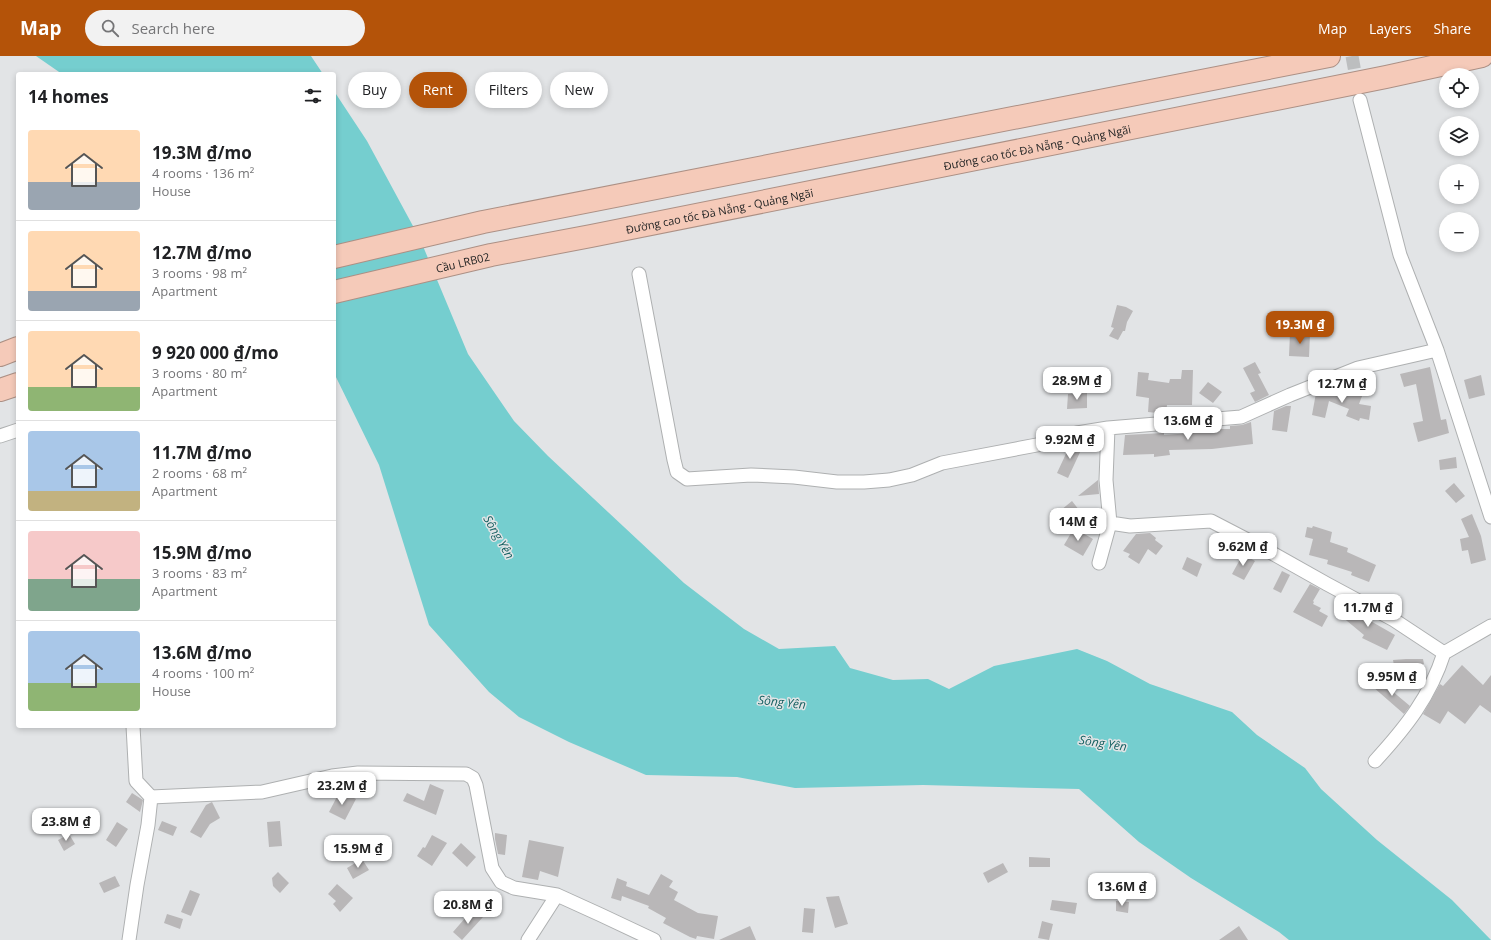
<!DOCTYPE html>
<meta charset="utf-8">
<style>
:root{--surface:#fff;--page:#f2f2f2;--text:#202124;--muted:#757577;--line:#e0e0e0;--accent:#b45309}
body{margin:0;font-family:"Open Sans",sans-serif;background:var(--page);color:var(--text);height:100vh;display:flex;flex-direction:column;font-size:15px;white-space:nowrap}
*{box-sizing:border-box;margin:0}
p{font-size:13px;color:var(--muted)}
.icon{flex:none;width:22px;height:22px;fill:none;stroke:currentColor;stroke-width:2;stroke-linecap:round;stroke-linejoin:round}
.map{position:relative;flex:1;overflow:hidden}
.side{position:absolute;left:16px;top:16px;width:320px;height:656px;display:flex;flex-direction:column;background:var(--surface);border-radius:4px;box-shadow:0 2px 6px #0003}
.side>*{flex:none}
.hud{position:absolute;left:348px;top:16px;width:380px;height:36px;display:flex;gap:8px}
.controls{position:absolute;left:1439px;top:12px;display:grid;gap:8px}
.controls a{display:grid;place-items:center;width:40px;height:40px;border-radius:50%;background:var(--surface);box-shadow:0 2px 6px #0003;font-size:20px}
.price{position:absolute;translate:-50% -34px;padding:0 9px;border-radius:8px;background:#fff;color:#222;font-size:13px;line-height:26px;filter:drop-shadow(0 1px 2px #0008)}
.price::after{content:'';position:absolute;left:50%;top:24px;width:12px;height:9px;margin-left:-6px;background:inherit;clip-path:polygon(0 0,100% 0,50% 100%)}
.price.current{background:var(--accent);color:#fff}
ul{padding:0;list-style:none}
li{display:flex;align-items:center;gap:12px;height:100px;padding:0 12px}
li+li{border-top:1px solid var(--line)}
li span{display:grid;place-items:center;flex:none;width:112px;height:80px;border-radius:4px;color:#555}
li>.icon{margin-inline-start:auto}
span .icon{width:48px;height:48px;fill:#fffc;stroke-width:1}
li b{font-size:17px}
h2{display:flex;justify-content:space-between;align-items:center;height:48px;padding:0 12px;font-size:17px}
.chip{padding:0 14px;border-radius:18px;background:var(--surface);box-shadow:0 2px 6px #0003;font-size:14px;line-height:36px}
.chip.current{background:var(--accent);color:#fff}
header{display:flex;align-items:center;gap:24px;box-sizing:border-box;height:56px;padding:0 20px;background:var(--accent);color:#fff}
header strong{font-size:19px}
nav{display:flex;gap:22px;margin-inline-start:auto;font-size:14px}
.search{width:280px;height:36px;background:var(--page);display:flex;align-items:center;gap:10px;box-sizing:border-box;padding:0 14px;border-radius:22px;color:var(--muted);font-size:15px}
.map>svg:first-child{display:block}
</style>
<header>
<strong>Map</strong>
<div class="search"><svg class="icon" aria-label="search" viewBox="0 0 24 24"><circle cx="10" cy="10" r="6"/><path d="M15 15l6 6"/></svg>Search here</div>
<nav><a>Map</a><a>Layers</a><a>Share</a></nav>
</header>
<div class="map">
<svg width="1491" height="884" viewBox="0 0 1491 884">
<rect width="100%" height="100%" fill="#e2e4e6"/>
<path fill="#75cecf" d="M36 0H311L323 18H62Z
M334 35 367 85 420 183 468 298 514 365 548 400 684 527 744 573 779 593 835 590 850 612 893 624 928 623 949 633 994 610 1077 593 1107 605 1150 628 1232 656 1257 679 1305 712 1321 733 1377 784 1452 844 1491 884H1289L1279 876 1191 822 1139 786 1079 733 923 729 795 732 737 721 646 719 569 686 519 661 489 636 429 569 379 409 334 317Z"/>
<path fill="#b9b7b8" d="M1117 249 1126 251 1133 255 1127 266 1125 275H1123L1118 284 1109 280 1114 272 1111 271Z
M1290 277 1310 278 1309 301 1289 300Z
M1255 306 1261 317 1258 318 1269 339 1255 346 1250 337 1255 335 1243 312Z
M1430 311 1441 364 1446 363 1449 377 1418 386 1413 367 1423 365 1416 328 1404 331 1400 318Z
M1182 314H1193L1192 349H1167L1166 358 1148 356 1149 342 1136 340 1138 316 1149 317 1148 324 1169 327 1170 323H1181Z
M1481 319 1485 339 1469 343 1464 324Z
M1208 326 1222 336 1213 347 1199 337Z
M1351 330 1364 335 1359 348 1371 350 1369 364 1360 362 1359 365 1346 360 1349 353 1329 345 1325 362 1312 359 1316 337 1321 335 1346 341Z
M1087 337V352L1067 353 1068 338Z
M1286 350H1291L1287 376 1272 374 1274 355Z
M1251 366 1253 388 1212 393 1169 394 1170 399 1154 401V398L1123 399 1125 379 1164 377V379L1191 377 1190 373H1230V370L1242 369Z
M1071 387 1082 392 1068 422 1057 417Z
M1456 401 1457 412 1440 414 1439 404Z
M1098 424 1099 438 1078 440Z
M1454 427 1465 440 1456 447 1445 435Z
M1072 445 1083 459V463L1074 470 1061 454Z
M1472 458 1481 480 1486 504 1471 508 1468 494 1462 495 1460 483 1469 481 1461 463Z
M1313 470 1332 476 1330 486 1348 492 1347 496 1376 509 1369 526 1351 519 1352 516 1327 508 1328 504 1309 499 1313 483 1305 481 1307 471 1312 472Z
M1074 472 1093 483 1083 500 1064 489Z
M1150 477 1156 482 1155 484 1163 490 1156 499 1148 493 1139 508 1128 501 1130 498 1123 495 1136 478Z
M1243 498 1255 505 1244 524 1232 518Z
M1187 501 1202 508 1197 521 1182 513Z
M1282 515 1290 519 1281 537 1273 533Z
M1310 528 1320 533 1313 545 1314 546 1313 548 1321 552 1319 555 1328 560 1322 571 1293 556Z
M1347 548 1368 561 1367 563 1395 579 1387 594 1362 582 1364 579 1341 560Z
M1406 603H1423L1424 608 1417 609 1418 621H1406V612L1395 615 1393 604Z
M1462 609 1483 629 1491 619V657L1480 649 1465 668 1448 655 1440 668 1423 658 1440 628 1443 630Z
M1379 624 1410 650 1404 658 1373 631Z
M430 728 444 734 436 759 403 745 407 737 424 745Z
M340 735 356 743 345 764 329 756Z
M132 737 143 744 140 756 126 746Z
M212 746 220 762 210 768 201 782 190 776 206 749Z
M162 765 177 771 173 780 158 774Z
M280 765 282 790 269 791 267 766Z
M117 766 128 773 116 791 106 784Z
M495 777 507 779 505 799 498 798 495 783Z
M69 778 75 788 64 795 58 784Z
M432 779 447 787 432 810 417 800 423 791 425 792Z
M529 784 564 791 558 821 540 815 538 824 522 821Z
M461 787 476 801 467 811 452 797Z
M1029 801 1050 802V811H1029Z
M362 803 369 814 353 823 347 812Z
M1003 807 1008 816 988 827 983 817Z
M278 816 289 827 280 837 273 830 272 822Z
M661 818 673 825 669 831 678 836 674 844 698 857 718 860 714 883 697 880 696 883 690 881 663 867 666 862 648 852 649 850 622 840 621 845 611 842 617 822 627 826 626 830 649 839Z
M115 820 120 830 104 837 99 827Z
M337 828 353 842 340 856 333 848 336 845 328 838Z
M190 834 200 838 191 860 181 856Z
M839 840 848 868 835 872 826 841Z
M1052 844 1077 847 1075 858 1050 854Z
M1116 845 1129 846 1128 857 1116 855Z
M804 852 815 853 813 877 802 876Z
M475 853 483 861 462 884 453 876 466 861 467 862Z
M167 858 183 863 180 873 164 867Z
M1042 865 1053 868 1049 884 1038 882Z
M750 870 756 884H719Z
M1239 870 1248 884H1219Z"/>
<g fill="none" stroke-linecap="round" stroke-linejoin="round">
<path stroke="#bcbebf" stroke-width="13" stroke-dasharray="13 6" stroke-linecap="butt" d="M1352 0 1358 33"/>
<g stroke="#aeb0b1" stroke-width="15">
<path id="minor" d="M1360 44 1400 199 1437 294 1491 461
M639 218 674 404 677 416 687 423 751 419 794 421 837 426H864L889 424 912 419 942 407 1042 388 1077 377 1108 372 1241 361 1290 339 1358 312 1437 294
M0 380 18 374
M1110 467 1130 470 1211 465 1263 492 1327 528 1394 564 1444 597C1430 641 1406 671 1375 705
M1099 507 1110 467 1106 424 1108 372
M1444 597 1491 570
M133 670 136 725 151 741 262 736 332 720 358 717 466 718 473 722 476 729 492 812 501 826 514 832 557 839 601 859 654 884
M129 884 137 829 148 769 151 741
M528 884 557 839"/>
</g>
<g stroke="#ac9085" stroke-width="24">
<g id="motorway">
<path d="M334 201 483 166 1329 0"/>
<path id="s1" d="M334 236 491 199 591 180 1386 21 1482 0"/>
<path d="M0 299 18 292"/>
<path d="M0 334 18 328"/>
</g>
</g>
<use href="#minor" stroke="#fff" stroke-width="13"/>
<use href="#motorway" stroke="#f5cab9" stroke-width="22"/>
</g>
<g text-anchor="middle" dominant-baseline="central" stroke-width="3" stroke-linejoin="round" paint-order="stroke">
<g font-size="11" fill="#242525" stroke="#e2e4e6">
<text stroke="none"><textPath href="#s1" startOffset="718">Đường cao tốc Đà Nẵng - Quảng Ngãi</textPath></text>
<text stroke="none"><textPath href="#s1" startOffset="394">Đường cao tốc Đà Nẵng - Quảng Ngãi</textPath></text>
<text stroke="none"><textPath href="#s1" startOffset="132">Cầu LRB02</textPath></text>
</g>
<g font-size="12" font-style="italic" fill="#156061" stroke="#e2e4e6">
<text transform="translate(499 481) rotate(60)">Sông Yên</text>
<text transform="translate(782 646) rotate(6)">Sông Yên</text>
<text transform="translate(1103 687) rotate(9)">Sông Yên</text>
</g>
</g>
</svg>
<div class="controls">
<a><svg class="icon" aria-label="locate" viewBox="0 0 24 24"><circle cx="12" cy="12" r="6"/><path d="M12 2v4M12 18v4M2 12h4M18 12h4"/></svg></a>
<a><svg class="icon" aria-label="layers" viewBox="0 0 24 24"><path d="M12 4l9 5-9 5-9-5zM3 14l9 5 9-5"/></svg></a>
<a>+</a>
<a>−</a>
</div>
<b class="price current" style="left:1300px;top:289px">19.3M ₫</b>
<b class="price" style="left:1077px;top:345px">28.9M ₫</b>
<b class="price" style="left:1342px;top:348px">12.7M ₫</b>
<b class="price" style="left:1188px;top:385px">13.6M ₫</b>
<b class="price" style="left:1070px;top:404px">9.92M ₫</b>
<b class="price" style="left:1078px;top:486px">14M ₫</b>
<b class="price" style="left:1243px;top:511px">9.62M ₫</b>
<b class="price" style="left:1368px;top:572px">11.7M ₫</b>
<b class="price" style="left:1392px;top:641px">9.95M ₫</b>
<b class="price" style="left:342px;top:750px">23.2M ₫</b>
<b class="price" style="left:66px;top:786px">23.8M ₫</b>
<b class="price" style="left:358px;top:813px">15.9M ₫</b>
<b class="price" style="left:1122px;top:851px">13.6M ₫</b>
<b class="price" style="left:468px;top:869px">20.8M ₫</b>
<div class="hud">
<a class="chip">Buy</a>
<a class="chip current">Rent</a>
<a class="chip">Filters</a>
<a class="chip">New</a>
</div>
<section class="side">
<h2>14 homes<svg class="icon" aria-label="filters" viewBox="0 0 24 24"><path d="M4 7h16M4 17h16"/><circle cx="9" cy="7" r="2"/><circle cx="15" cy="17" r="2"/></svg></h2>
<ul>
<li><span style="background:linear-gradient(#ffd9b3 65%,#9aa5b1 0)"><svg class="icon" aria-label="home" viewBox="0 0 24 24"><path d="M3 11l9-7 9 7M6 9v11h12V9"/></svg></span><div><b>19.3M ₫/mo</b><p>4 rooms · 136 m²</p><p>House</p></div></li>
<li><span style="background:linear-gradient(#ffd9b3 75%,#9aa5b1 0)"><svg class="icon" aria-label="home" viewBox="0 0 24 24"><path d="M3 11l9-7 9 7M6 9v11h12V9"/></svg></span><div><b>12.7M ₫/mo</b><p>3 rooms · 98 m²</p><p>Apartment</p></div></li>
<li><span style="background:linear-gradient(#ffd9b3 70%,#8fb573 0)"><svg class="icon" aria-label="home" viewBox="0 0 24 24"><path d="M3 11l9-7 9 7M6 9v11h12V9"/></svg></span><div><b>9 920 000 ₫/mo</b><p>3 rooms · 80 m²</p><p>Apartment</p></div></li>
<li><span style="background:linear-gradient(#a9c7e8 75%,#c2b280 0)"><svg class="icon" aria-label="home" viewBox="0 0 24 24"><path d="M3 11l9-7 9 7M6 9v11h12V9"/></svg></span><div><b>11.7M ₫/mo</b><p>2 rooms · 68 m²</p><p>Apartment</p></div></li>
<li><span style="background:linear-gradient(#f6c9c9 60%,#7fa58c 0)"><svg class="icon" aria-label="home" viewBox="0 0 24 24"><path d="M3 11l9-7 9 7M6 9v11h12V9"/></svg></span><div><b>15.9M ₫/mo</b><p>3 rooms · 83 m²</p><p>Apartment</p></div></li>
<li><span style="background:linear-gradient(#a9c7e8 65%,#8fb573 0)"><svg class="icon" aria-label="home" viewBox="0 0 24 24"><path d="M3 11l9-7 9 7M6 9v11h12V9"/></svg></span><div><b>13.6M ₫/mo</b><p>4 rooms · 100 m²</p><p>House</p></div></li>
</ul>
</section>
</div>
